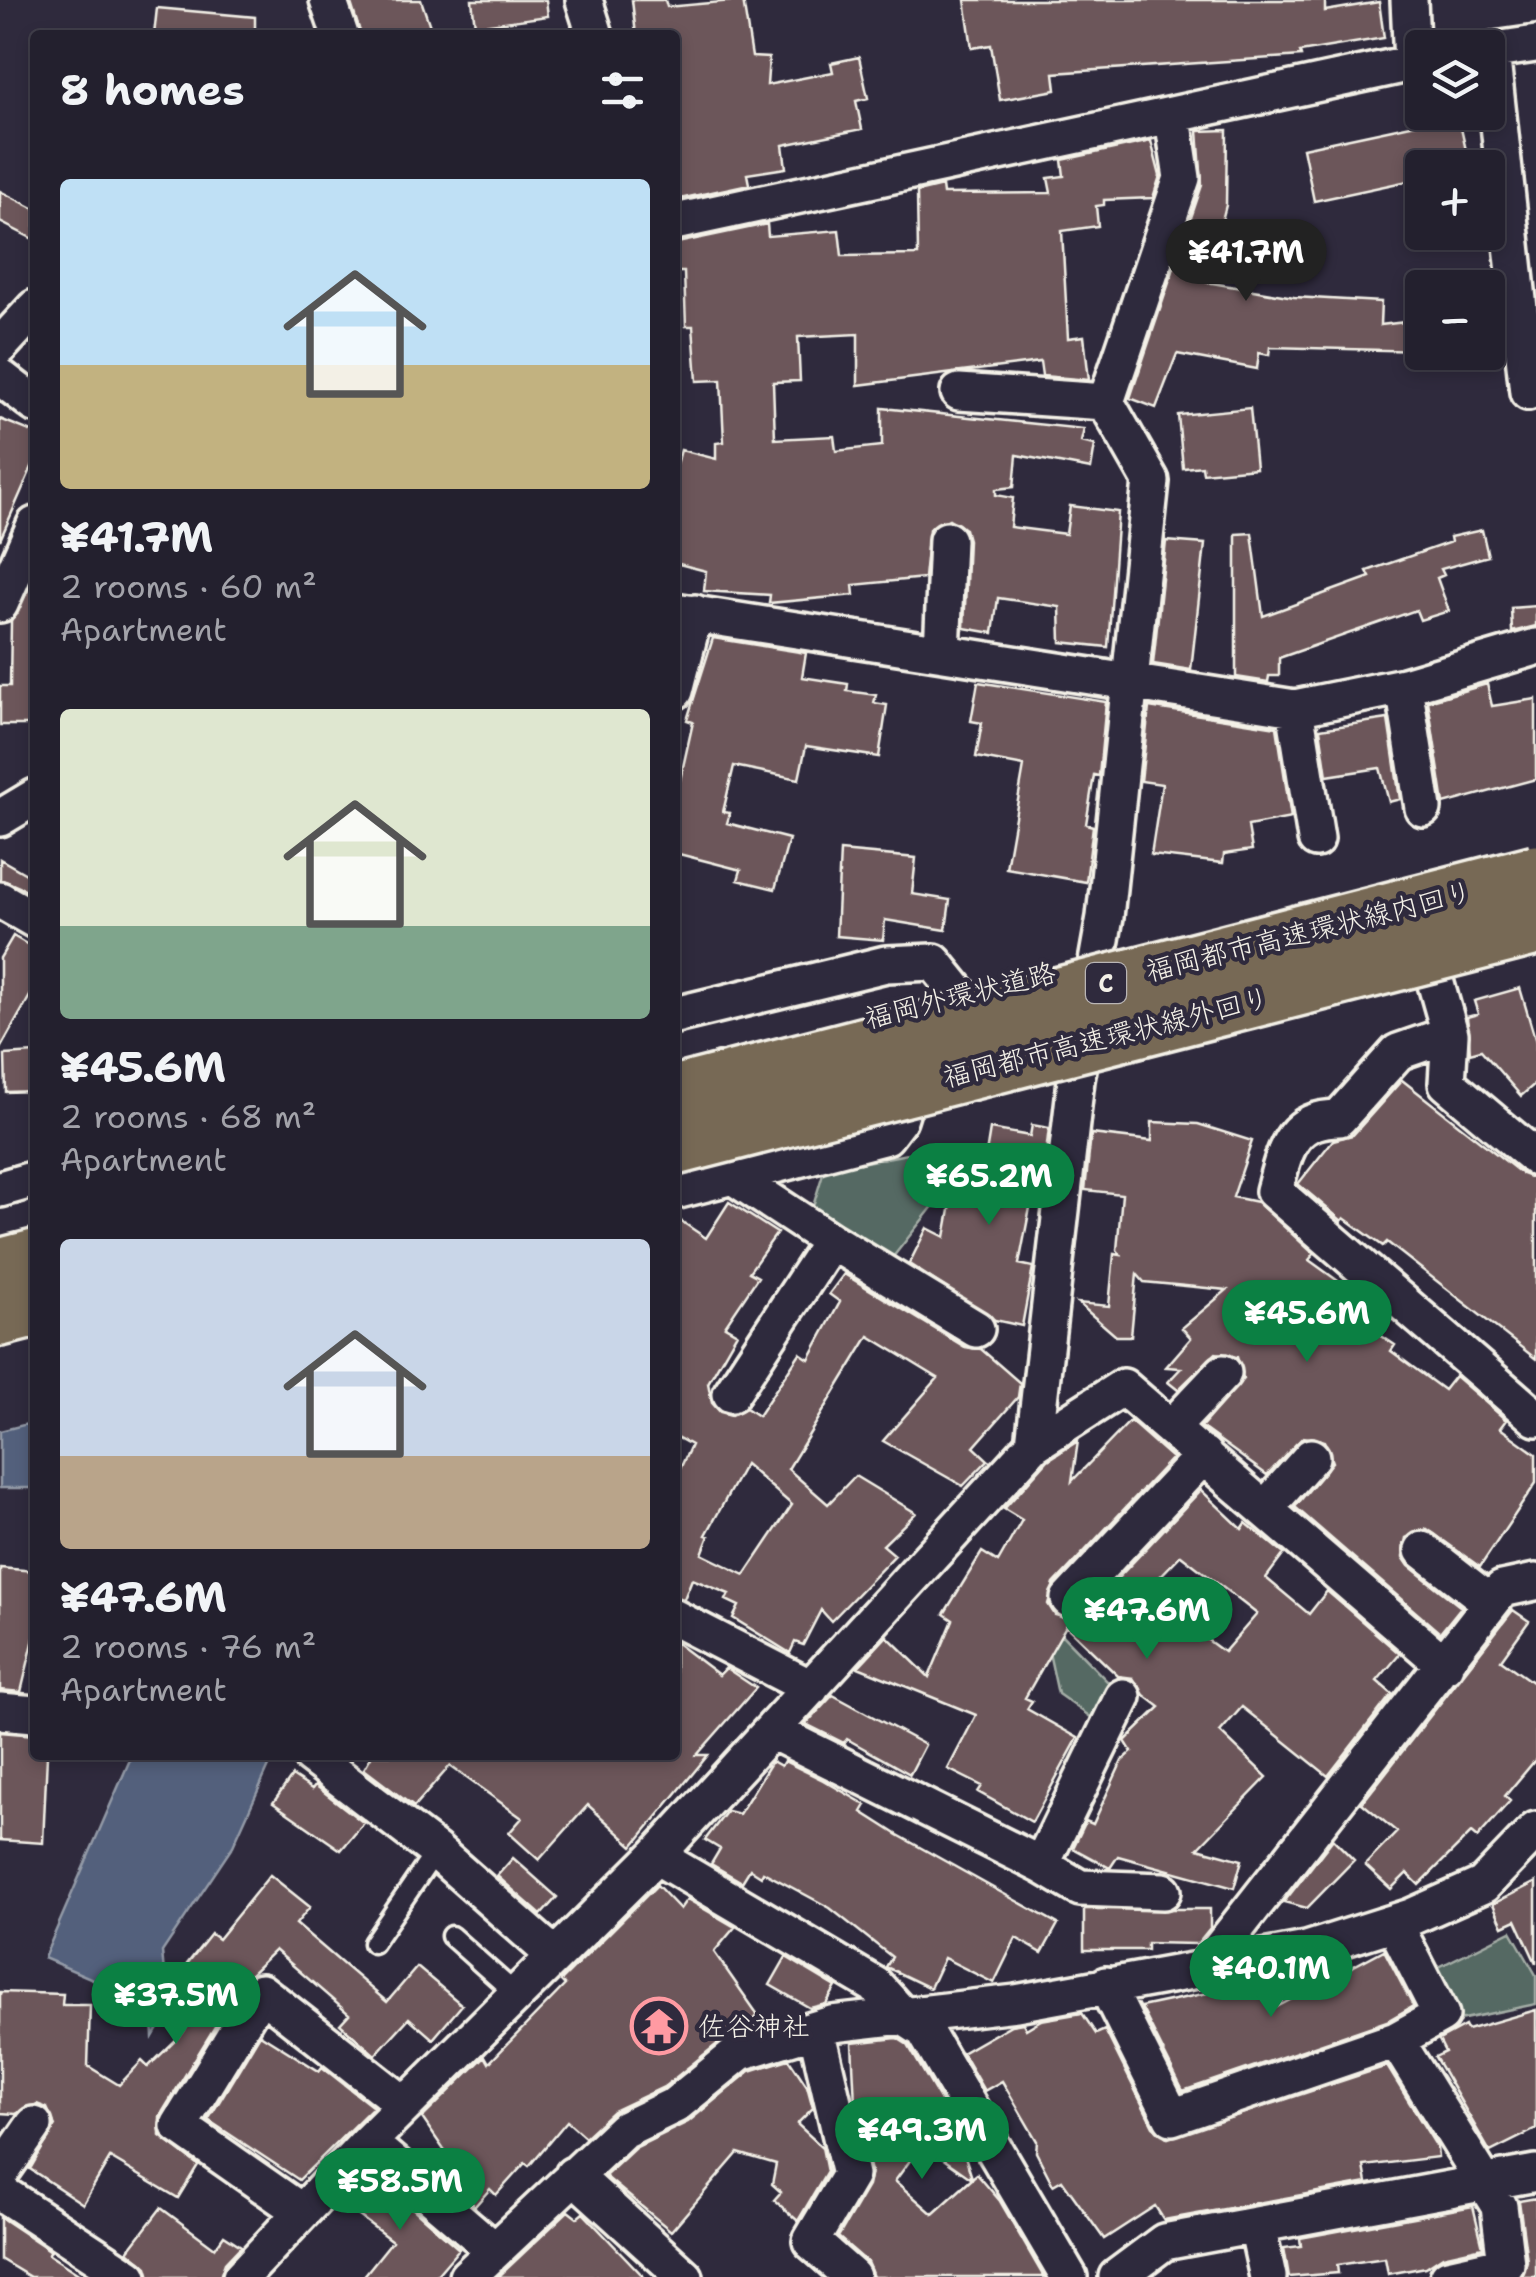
<!DOCTYPE html>
<meta charset="utf-8">
<style>
:root{--surface:#23202e;--page:#2f2d3a;--text:#f1f3f6;--muted:#a3a3aa;--line:#403e4a;--accent:#0b8043}
body{margin:0;font-family:"Shantell Sans","Klee One",sans-serif;background:var(--page);color:var(--text);height:100vh;display:flex;flex-direction:column;font-size:38px;white-space:nowrap}
*{box-sizing:border-box;margin:0}
p{font-size:32px;color:var(--muted)}
.icon{flex:none;width:55px;height:55px;fill:none;stroke:currentColor;stroke-width:2;stroke-linecap:round;stroke-linejoin:round}
.map{position:relative;flex:1;overflow:hidden}
.details{position:absolute;left:30px;top:30px;width:650px;height:1730px;display:flex;flex-direction:column;background:var(--surface);border-radius:10px;box-shadow:0 5px 15px #0003,0 0 0 2px var(--line)}
.details>*{flex:none}
.controls{position:absolute;left:1405px;top:30px;display:grid;gap:20px}
.controls a{display:grid;place-items:center;width:100px;height:100px;border-radius:10px;background:var(--surface);box-shadow:0 5px 15px #0003,0 0 0 2px var(--line);font-size:50px}
.price{position:absolute;translate:-50% -85px;padding:0 22px;border-radius:35px;background:var(--accent);color:#fff;font-size:32px;line-height:65px;filter:drop-shadow(0 2px 5px #0008)}
.price::after{content:'';position:absolute;left:50%;top:60px;width:30px;height:22px;margin-left:-15px;background:inherit;clip-path:polygon(0 0,100% 0,50% 100%)}
.price.current{background:#222;color:#fff}
ul{padding:0;list-style:none}
li{display:grid;align-content:center;gap:20px;height:530px;padding:0 30px}
li span{display:grid;place-items:center;height:310px;border-radius:10px;color:#555}
li>.icon{margin-inline-start:auto}
span .icon{width:180px;height:180px;fill:#fffc;stroke-width:1}
li b{font-size:42px}
h2{display:flex;justify-content:space-between;align-items:center;height:120px;padding:0 30px;font-size:42px}
.map>svg:first-child{display:block}
</style>
<div class="map">
<svg width="1536" height="2277" viewBox="0 0 1536 2277">
<rect width="100%" height="100%" fill="#2f2a3d"/>
<filter id="ink" filterUnits="userSpaceOnUse"><feTurbulence type="fractalNoise" baseFrequency=".01" numOctaves="2"/><feDisplacementMap in="SourceGraphic" scale="20" xChannelSelector="R" yChannelSelector="G"/><feConvolveMatrix kernelMatrix="1 2 1 2 8 2 1 2 1" color-interpolation-filters="sRGB"/></filter>
<g filter="url(#ink)">
<path fill="#556963" stroke="#a4ada6" stroke-width="2.5" d="M928 1150 938 1200 885 1267 811 1213 824 1170Z
M1061 1593 1074 1604 1055 1624 1057 1630 1109 1683 1095 1720 1058 1694 1042 1620Z
M1511 1931 1536 1975V2004L1459 2020 1431 1971Z"/>
<path fill="#53607c" stroke="#939aa7" stroke-width="2.5" d="M35 1422V1488H0V1431Z
M132 1755H274L233 1846 162 1952 168 2012 153 2037 151 2004 44 1958Z"/>
<path fill="#6c575a" stroke="#f4f1e8" stroke-width="2.5" fill-rule="evenodd" d="M350 0H421L433 35H361Z
M472 0H546L548 16 475 26Z
M632 0H665L667 7 743 0 752 57 769 58 767 85 833 72 831 63 859 57 868 98 856 101 862 129 783 145 786 168 747 174 749 184 675 200V35H636Z
M965 0H1325V11L1379 2 1384 38 1300 52 1301 56 1054 73 1056 90 1000 100 991 45 972 48Z
M157 8 255 17V35H154Z
M1458 115 1470 168H1422V178L1314 201 1303 148Z
M1227 130 1226 205 1206 282 1294 297 1381 302 1380 325 1422 320V351L1270 347 1269 355 1259 353 1257 369 1177 354 1156 408 1130 398 1202 185 1198 131Z
M1151 141 1160 176 1153 198 1104 200V205L1096 206 1098 226 1062 231 1068 338 1084 336 1089 380 1042 376 1040 362 858 385V334L798 337 800 381 773 382 775 439 834 436 836 451 882 446V408L1084 429 1081 442 1095 445 1091 469 1017 455 1014 487 996 489V495L1013 498 1010 527 1066 534 1070 506 1118 512 1108 647 1061 642 1060 607 998 598 993 633 964 628 968 540 965 529 949 519 929 529 924 578 853 585 854 595 769 603 770 595 704 591 706 571 675 563V472L681 450 716 459V443L724 442 721 380 697 381 693 326H686L684 272H677V243L767 224 768 236 839 230 842 256 918 255 917 192 942 186 943 194 1051 193 1048 178 1064 176 1062 160Z
M0 191 35 209V240L0 222Z
M1250 408 1256 468 1203 473 1202 466 1183 468 1178 415Z
M0 419 35 433V460L0 540Z
M1482 530 1488 556 1441 569 1444 575 1437 578 1449 611 1420 620 1416 610 1279 658V676H1269L1268 682 1236 677V534L1252 533 1263 616 1370 577 1367 571 1451 542 1450 537Z
M1166 541 1205 544 1191 670 1153 664Z
M35 577V725H0V686H10L11 622Z
M1536 606V626L1512 632 1511 608Z
M713 638 806 653 802 677 848 684 847 691 876 695 874 703 887 705 879 757 806 746 799 779 734 766 723 812 730 813 727 823 789 839 775 889 738 880 741 870 675 853V803L693 722 687 720Z
M978 682 1106 702 1099 776 1094 775 1086 824 1093 826 1086 882 1006 868 1024 766 976 757 982 723 971 721Z
M1487 684 1492 706 1536 699V779L1444 804 1428 701Z
M1149 707 1277 727 1291 818 1248 826 1252 850 1224 854 1223 863 1151 855 1162 784 1141 781Z
M1388 719 1400 799 1389 802 1380 768 1327 776 1320 729Z
M840 851 916 858 912 894 950 900 946 930 885 920 883 940 836 936Z
M0 859 33 878 26 890 0 879Z
M13 936 35 949V987L0 1049V958Z
M1520 988 1536 1042V1083L1521 1096 1481 1050 1470 1053 1467 1017 1478 1014 1474 1001Z
M35 1053V1091L6 1092 5 1055Z
M1402 1080 1522 1174 1536 1179V1359L1387 1242 1383 1246 1344 1218 1342 1221 1298 1184 1333 1140 1353 1135Z
M1152 1122 1198 1124 1252 1141 1233 1197 1257 1202 1314 1254 1309 1260 1345 1286 1340 1292 1352 1301 1344 1311 1395 1345 1391 1351 1444 1390 1455 1376 1506 1420 1500 1428 1536 1454V1483L1480 1567 1427 1529 1406 1538 1403 1557 1409 1566 1461 1607 1440 1633 1295 1507 1332 1462 1324 1441 1303 1437 1267 1475 1201 1427 1243 1379 1237 1357 1216 1353 1178 1390 1168 1382 1181 1368 1166 1367 1191 1338 1182 1328 1227 1290 1144 1282 1137 1274 1131 1336H1116L1078 1303 1109 1306 1114 1254 1121 1255 1117 1250 1122 1194 1085 1190 1091 1134 1152 1141Z
M1032 1125 1049 1128 1043 1178 1036 1177 1019 1264 1033 1267 1022 1326 995 1320 909 1264 927 1228 945 1237 958 1167 983 1172 990 1129 1030 1136Z
M729 1202 777 1233 749 1272 758 1277 725 1326 737 1333 708 1383 712 1403 720 1412 731 1415 746 1408 758 1416 800 1353 809 1359 840 1302 829 1294 844 1274 965 1347 981 1349 1020 1383 1018 1397 974 1447 988 1460 963 1486 883 1441 938 1378 869 1336 788 1469 828 1504 855 1476 916 1513 883 1545 895 1555 831 1621 821 1610 803 1645 795 1642 790 1653 733 1618 739 1606 726 1600 729 1594 692 1579 684 1599 675 1597V1480L691 1445 675 1436V1217L706 1238ZM745 1464 792 1505 745 1575 702 1554 709 1536 706 1535Z
M1130 1421 1172 1458 1054 1584 1048 1604 1055 1615 1074 1620 1084 1614 1201 1490 1242 1529 1246 1523 1284 1554 1266 1578 1309 1614 1327 1591 1400 1654 1377 1681 1392 1694 1328 1776 1242 1707 1220 1732 1267 1777 1198 1848 1242 1860 1234 1888 1118 1856 1110 1868 1073 1848 1086 1821 1093 1824 1122 1761 1132 1752 1125 1741 1160 1707 1144 1695 1133 1678 1118 1676 1066 1626 1025 1698 1032 1701 1027 1709 1078 1738 1032 1822 978 1792 982 1786 948 1769 976 1715 858 1667 887 1636 929 1677 953 1620 944 1614 982 1552 998 1562 1022 1520 1004 1509 1048 1460 1078 1441 1072 1481ZM1181 1555 1257 1614 1224 1652 1144 1593Z
M0 1568 35 1571V1634L21 1692 0 1690Z
M1513 1610 1529 1621 1501 1660 1536 1685V1759L1505 1796 1510 1801 1477 1838 1471 1833 1419 1885 1407 1873 1391 1889 1365 1865 1397 1832 1362 1803Z
M675 1642 719 1675 726 1668 756 1688 697 1755H708L633 1846 588 1805 539 1860 509 1833 522 1818 450 1766 414 1807 364 1769 372 1755H675Z
M833 1695 925 1745 910 1774 847 1739 844 1743 806 1724Z
M0 1732 35 1735V1755H47L43 1843 0 1840Z
M772 1761 781 1766 784 1761 823 1780 866 1805 862 1812 898 1835 1058 1924 1042 1953 1016 1938 994 1983 944 1958 930 1988 886 1967 892 1957 830 1908 763 1872 761 1876 750 1869 742 1882 711 1864 720 1849 705 1840 727 1811 739 1814Z
M292 1776 312 1789 315 1785 364 1823 341 1850 273 1803Z
M1333 1839 1354 1860 1307 1908 1284 1902Z
M513 1858 557 1897 541 1915 497 1876Z
M270 1875 310 1907 296 1924 387 2002 417 1967 462 2005 433 2039 409 2018 375 2055 340 2024 349 2014 275 1950 243 1981 160 2116V2136L198 2165 178 2198 110 2158 83 2204 30 2169 55 2126 47 2108 37 2104 16 2114 0 2113V1992L63 1994 62 2005H90L88 2066 119 2085 142 2061 148 2067 181 2035 197 2012 188 2006 194 1997 187 1992 199 1974 187 1964 211 1934 218 1939Z
M1536 1882V1963L1516 1920 1503 1926 1493 1904Z
M657 1885 680 1909 687 1899 735 1927 714 1952 758 2015 747 2028 727 2036 664 2087 613 2111 585 2137 567 2121 529 2166 525 2163 496 2195 490 2189 475 2206 444 2179 455 2166 422 2118 485 2056 489 2063 565 1985 561 1981Z
M1084 1909H1210V1928L1197 1944 1147 1943V1950H1084Z
M1384 1950 1413 2006 1387 2021 1183 2091 1141 2007 1311 1971 1275 2008Z
M786 1957 836 1987 826 2004 810 2008 770 1985Z
M1536 2010V2129L1490 2152 1435 2057 1445 2052 1439 2040 1465 2026 1467 2030Z
M1082 2013 1096 2034 1105 2030 1153 2126 1168 2138 1387 2066 1437 2147 1438 2157 1364 2166 1367 2183 1164 2220 1155 2206 1104 2239 1062 2180 1053 2185 1036 2152 1037 2141 1002 2081 984 2091 962 2053 1011 2025 1023 2023 1026 2029 1041 2020Z
M260 2034 319 2071 322 2067 373 2107 299 2180 208 2120Z
M897 2038 908 2045 955 2125 972 2178 977 2174 1000 2201 1044 2277H873L867 2262 838 2237 868 2186 871 2172 855 2103 852 2043ZM922 2144 972 2179 933 2214 895 2181Z
M789 2059 807 2086 813 2108 797 2124 822 2147 827 2172 798 2221 774 2200 781 2192 772 2184 776 2164 738 2153 671 2231 605 2176 635 2148 688 2122 750 2071Z
M370 2171 459 2249 435 2277H363L392 2241 350 2209 356 2203 347 2196Z
M1536 2198V2277H1522L1527 2261 1519 2201Z
M1473 2206 1483 2247 1443 2256 1426 2267 1388 2274 1385 2258 1337 2265 1338 2273 1289 2277 1284 2248 1301 2246 1300 2238Z
M161 2208 215 2248 224 2235 241 2246 225 2263 220 2277H150L147 2267 128 2251Z
M568 2211 577 2218 583 2213 644 2277H498Z
M0 2217 51 2251 48 2254 83 2277H30L0 2259Z"/>
<g fill="none" stroke-linecap="round" stroke-linejoin="round">
<g stroke="#f4f1e8" stroke-width="25">
<path id="lane" d="M451 1936 517 1995
M373 1943 436 1851"/>
</g>
<g stroke="#f4f1e8" stroke-width="42">
<path id="street" d="M328 0 340 35
M584 0 595 35
M1409 0 1412 63
M1488 51 1536 44
M1491 51 1528 392
M1173 118 1182 178 1106 402 1151 481 1105 917 1076 1080 1034 1444 1123 1387 1445 1665
M675 222 1422 61
M0 346 35 308
M0 377 35 404
M959 392 1106 402
M0 604 35 525
M675 611 1295 708 1404 686 1536 647
M942 652 947 540
M1404 686 1423 808
M675 691 695 613
M1295 708 1316 839
M0 818 35 797
M0 900 35 920
M1427 952 1450 1034 1447 1083 1536 1158
M675 1015 886 964 934 962 963 998
M1450 1034 1398 1052 1339 1118C1290 1118 1285 1151 1274 1191L1536 1418
M0 1189 35 1179
M675 1191 886 1136 899 1119 913 1075
M831 1241 976 1329
M731 1394 831 1241 731 1175
M1171 1428 1223 1373
M1265 1509 1311 1457
M1423 1550 1491 1603
M1069 1599 1204 1455
M675 1618 811 1688
M0 1711 35 1714
M772 1731 1041 1865 1123 1697
M310 1755 436 1851 555 1956
M656 1856 1034 1444
M1041 1865 1080 1888 1163 1891
M1394 1923 1441 2015 1396 2040
M1205 1968 1502 1589 1535 1582
M1106 1985 1172 2117 1396 2040 1499 2206 1506 2264 1448 2277
M816 2029 850 2175 811 2241 852 2277
M0 2174 34 2125
M573 2175 685 2277
M0 2192 129 2277
M302 2212 179 2126 261 1992 405 2105
M1257 2226 1268 2277
M493 2249 368 2142 656 1856 875 1985 904 2017 924 2030 1069 2277
M241 2277 368 2142
M467 2277 623 2130 675 2105 740 2052 832 2024 1016 2003 1307 1950 1411 1917 1483 1885 1536 1830
M1117 2277 1164 2242 1536 2173"/>
</g>
<g stroke="#f4f1e8" stroke-width="62">
<path id="highway" d="M0 1267 35 1258
M0 1318 35 1309"/>
</g>
<use href="#lane" stroke="#2f2a3d" stroke-width="18"/>
<use href="#street" stroke="#2f2a3d" stroke-width="35"/>
<use href="#highway" stroke="#776954" stroke-width="55"/>
<g stroke="#f4f1e8" stroke-width="62" stroke-linecap="butt">
<path id="highway-bridge" d="M675 1094 1536 873
M675 1147 1536 927"/>
</g>
<use href="#highway-bridge" stroke="#776954" stroke-width="55"/>
</g>
</g>
<defs>
<g id="temple-ring" transform="scale(2.875)"><circle r="9.5" fill="#2f2a3d" stroke="#ff9aa2" stroke-width="1.5"/><path d="M0-6L5-2H3V0L6.5 2.5H4V6H1.5V3h-3V6H-4V2.5H-6.5L-3 0V-2H-5Z" fill="#ff9aa2"/></g>
</defs>
<g fill-rule="evenodd">
<use href="#temple-ring" x="659" y="2026"/>
</g>
<g text-anchor="middle" dominant-baseline="central" stroke-width="9" stroke-linejoin="round" paint-order="stroke">
<rect fill="#2f2a3d" stroke="#b9b5b5" stroke-width="2.5" x="1086" y="963" width="40" height="40" rx="8"/>
<g font-size="25" font-weight="bold" fill="#f4f1e8">
<text x="1106" y="983">C</text>
</g>
<g font-size="28" fill="#f4f1e8" stroke="#2f2a3d">
<text transform="translate(1309 931) rotate(-14)">福岡都市高速環状線内回り</text>
<text transform="translate(960 995) rotate(-14)">福岡外環状道路</text>
<text transform="translate(1106 1037) rotate(-14)">福岡都市高速環状線外回り</text>
</g>
<g font-size="28" fill="#f4f1e8" stroke="#2f2a3d" text-anchor="start">
<text x="698" y="2026">佐谷神社</text>
</g>
</g>
</svg>
<div class="controls">
<a><svg class="icon" aria-label="layers" viewBox="0 0 24 24"><path d="M12 4l9 5-9 5-9-5zM3 14l9 5 9-5"/></svg></a>
<a>+</a>
<a>−</a>
</div>
<b class="price current" style="left:1246px;top:304px">¥41.7M</b>
<b class="price" style="left:989px;top:1228px">¥65.2M</b>
<b class="price" style="left:1307px;top:1365px">¥45.6M</b>
<b class="price" style="left:1147px;top:1662px">¥47.6M</b>
<b class="price" style="left:1271px;top:2020px">¥40.1M</b>
<b class="price" style="left:176px;top:2047px">¥37.5M</b>
<b class="price" style="left:922px;top:2182px">¥49.3M</b>
<b class="price" style="left:400px;top:2233px">¥58.5M</b>
<section class="details">
<h2>8 homes<svg class="icon" aria-label="filters" viewBox="0 0 24 24"><path d="M4 7h16M4 17h16"/><circle cx="9" cy="7" r="2"/><circle cx="15" cy="17" r="2"/></svg></h2>
<ul>
<li><span style="background:linear-gradient(#bfe0f5 60%,#c2b280 0)"><svg class="icon" aria-label="home" viewBox="0 0 24 24"><path d="M3 11l9-7 9 7M6 9v11h12V9"/></svg></span><div><b>¥41.7M</b><p>2 rooms · 60 m²</p><p>Apartment</p></div></li>
<li><span style="background:linear-gradient(#dfe7d0 70%,#7fa58c 0)"><svg class="icon" aria-label="home" viewBox="0 0 24 24"><path d="M3 11l9-7 9 7M6 9v11h12V9"/></svg></span><div><b>¥45.6M</b><p>2 rooms · 68 m²</p><p>Apartment</p></div></li>
<li><span style="background:linear-gradient(#c9d6e8 70%,#b9a48a 0)"><svg class="icon" aria-label="home" viewBox="0 0 24 24"><path d="M3 11l9-7 9 7M6 9v11h12V9"/></svg></span><div><b>¥47.6M</b><p>2 rooms · 76 m²</p><p>Apartment</p></div></li>
</ul>
</section>
</div>
